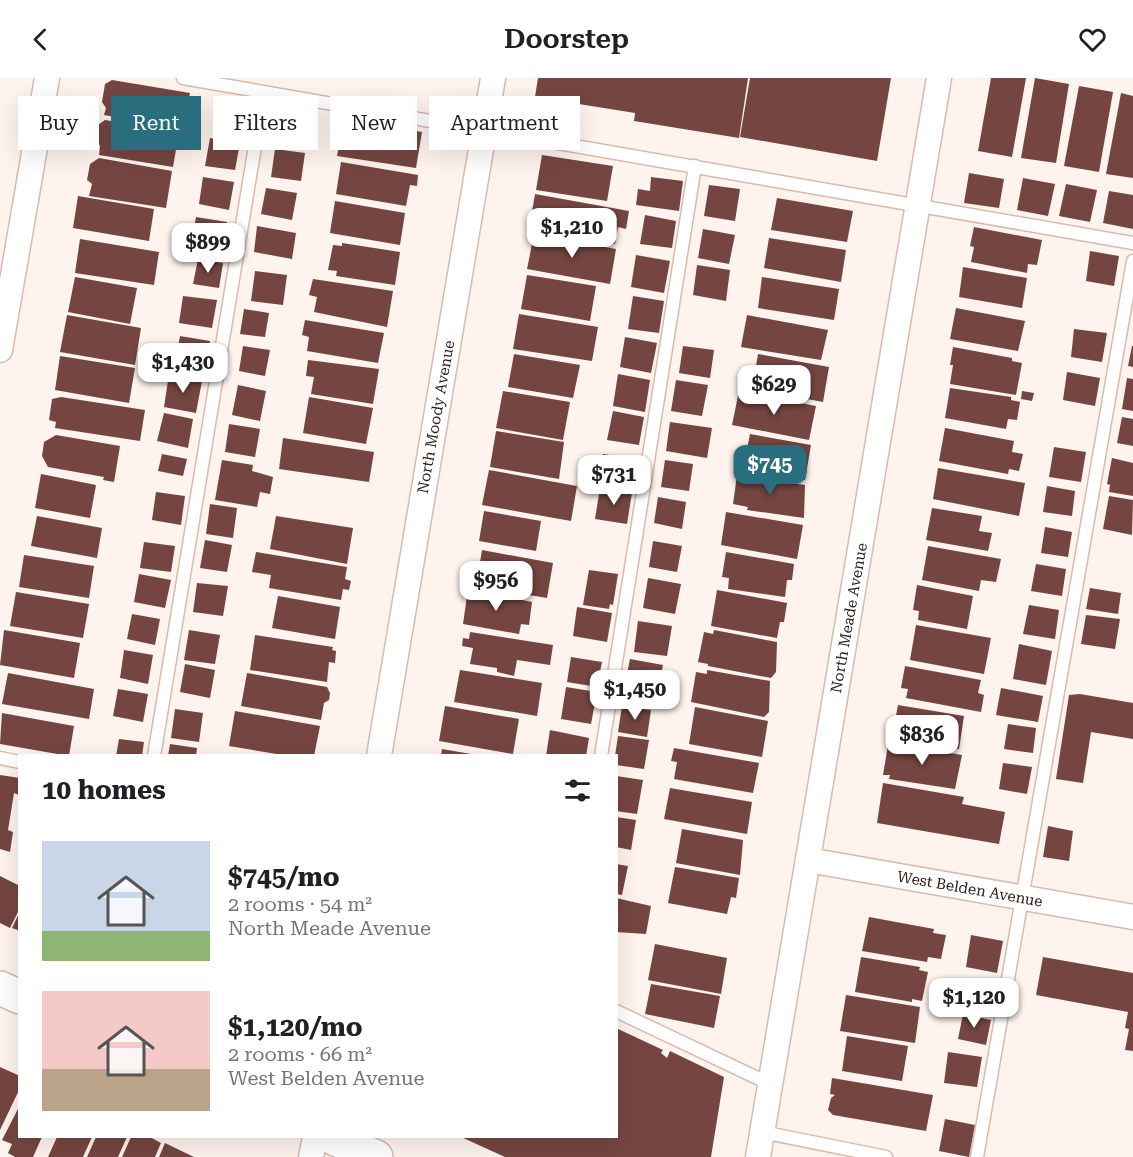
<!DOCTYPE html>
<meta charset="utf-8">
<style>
:root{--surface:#fff;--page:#f6f6f6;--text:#202124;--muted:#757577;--accent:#296e7e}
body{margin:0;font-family:"Roboto Serif",serif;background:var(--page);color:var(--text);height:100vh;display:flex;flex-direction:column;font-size:22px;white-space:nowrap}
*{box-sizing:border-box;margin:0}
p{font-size:20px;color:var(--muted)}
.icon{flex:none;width:33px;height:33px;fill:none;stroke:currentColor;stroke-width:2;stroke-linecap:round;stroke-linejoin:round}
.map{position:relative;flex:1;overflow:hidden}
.drawer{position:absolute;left:18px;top:676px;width:600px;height:384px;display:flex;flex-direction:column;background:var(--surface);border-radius:0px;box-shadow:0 6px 24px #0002}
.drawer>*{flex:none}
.guide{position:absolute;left:18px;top:18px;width:600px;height:54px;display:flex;gap:12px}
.price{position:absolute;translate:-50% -51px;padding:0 14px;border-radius:12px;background:#fff;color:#222;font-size:20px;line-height:39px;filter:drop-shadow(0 2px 3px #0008)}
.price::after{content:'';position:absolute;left:50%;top:36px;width:18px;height:14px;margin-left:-9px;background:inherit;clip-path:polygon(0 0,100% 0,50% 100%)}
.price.active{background:var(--accent);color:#fff}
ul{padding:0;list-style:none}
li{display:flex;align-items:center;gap:18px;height:150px;padding:0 24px}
li span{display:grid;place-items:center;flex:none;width:168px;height:120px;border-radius:0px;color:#555}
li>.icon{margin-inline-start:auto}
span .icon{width:72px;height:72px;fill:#fffc;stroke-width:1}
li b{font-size:26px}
h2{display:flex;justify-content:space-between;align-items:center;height:72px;padding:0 24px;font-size:26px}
.pill{padding:0 21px;border-radius:0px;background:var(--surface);box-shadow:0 6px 24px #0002;font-size:21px;line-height:54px}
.pill.active{background:var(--accent);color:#fff}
header{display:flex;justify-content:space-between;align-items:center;height:78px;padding:0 24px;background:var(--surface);font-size:27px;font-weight:600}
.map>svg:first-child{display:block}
</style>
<header><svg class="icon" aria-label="back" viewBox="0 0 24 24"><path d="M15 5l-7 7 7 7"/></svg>Doorstep<svg class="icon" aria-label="heart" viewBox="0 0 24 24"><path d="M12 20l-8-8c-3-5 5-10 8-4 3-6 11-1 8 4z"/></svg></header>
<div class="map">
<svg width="1133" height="1079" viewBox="0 0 1133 1079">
<rect width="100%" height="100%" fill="#fef3ed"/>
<path fill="#754641" d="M538 0H748L739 60 634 43 635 35 535 19Z
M750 0H891L877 83 740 59Z
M991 0H1026L1012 79 978 73Z
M1035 0 1069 6 1056 85 1021 80Z
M112 2 190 15 184 51 104 37 106 30 102 24 105 6Z
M1079 8 1113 14 1099 94 1064 88Z
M1121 15 1133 18V100L1106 96Z
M226 26 253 30 248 59 222 55Z
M275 32 306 37 302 68 270 63Z
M344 41 422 54 416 90 337 78Z
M105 42 179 54 173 89 99 77 100 68 96 61 98 47Z
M210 60 240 65 235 92 205 88Z
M275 71 305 75 301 103 271 99Z
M542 77 613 88 607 123 536 112Z
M99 80 172 93 166 130 89 118 92 106 87 102 90 86Z
M341 84 418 97 417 108 410 107 406 128 336 116Z
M969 95 1004 101 999 130 964 125Z
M203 99 234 104 229 132 199 126Z
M651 99 683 103 679 133 636 127 638 111 650 113Z
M1023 100 1055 106 1048 138 1017 132Z
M1066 106 1097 112 1090 144 1059 138Z
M709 107 740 111 735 143 704 138Z
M266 110 297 115 292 142 261 136Z
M1109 113 1133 117V151L1103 145Z
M535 116 629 133 626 151 618 149 615 166 529 151Z
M78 118 154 131 149 163 73 150Z
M777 120 853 133 847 164 771 152Z
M335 123 405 135 400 167 330 155Z
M645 137 676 143 672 170 640 166Z
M196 139 227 144 222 172 191 166Z
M257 148 296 155 292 181 254 174Z
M974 149 1042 162 1037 187 1028 186 1027 195 971 184 974 169 970 168Z
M703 151 735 157 729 186 698 180Z
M534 156 616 171 610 206 527 191Z
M769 160 846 172 841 204 764 190Z
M80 161 159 174 154 207 75 195Z
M342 165 400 174 395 207 336 198 337 193 328 192 333 167 342 168Z
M1090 173 1119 178 1114 208 1086 203Z
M636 177 670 183 664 215 631 209Z
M198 181 223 185 219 210 193 206Z
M697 187 730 192 726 223 693 217Z
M963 189 1027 200 1022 230 959 219Z
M255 193 287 197 283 227 251 223Z
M527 197 596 208 590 243 521 231Z
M75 199 137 210 130 246 68 234Z
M762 199 839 211 834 242 758 230Z
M313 201 393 213 387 249 314 234 317 219 309 217Z
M183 218 217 222 212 250 179 245Z
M633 218 664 223 659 255 628 251Z
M956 230 1025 243 1018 273 950 261Z
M244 231 269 235 265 259 240 256Z
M519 236 598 249 592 283 513 271Z
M67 237 141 250 135 287 60 274Z
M747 237 828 252 821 282 741 269Z
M305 242 384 255 378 285 307 273 309 259 302 257Z
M1074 251 1107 255 1102 284 1071 279Z
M180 258 210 263 205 291 175 286Z
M625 259 657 265 651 295 620 289Z
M243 268 270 272 265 298 239 293Z
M683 268 714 272 710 300 679 295Z
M1132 268H1133V289L1128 288Z
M953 269 1012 280V283L1022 285 1016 317 950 306 953 287H950Z
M514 276 580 287 573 320 508 309Z
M758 276 829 289 823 324 752 311Z
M60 278 135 290 129 325 55 312Z
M308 282 379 291 373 326 311 316 314 299 306 298Z
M1067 294 1100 300 1095 328 1063 322Z
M169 296 202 303 196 335 164 329Z
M618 296 650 302 645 334 613 328Z
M1127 300 1133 301V333L1122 331Z
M676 302 708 307 702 338 671 333Z
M238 307 266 313 260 343 232 337Z
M950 310 1011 319V322L1020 324 1017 342 1008 341 1006 351 945 340Z
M503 313 570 324 563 362 496 350Z
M739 313 816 328 809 362 732 347Z
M1022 313 1034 315 1032 323 1021 321Z
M61 319 145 332 140 363 55 350 56 344 49 342 52 321Z
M309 319 373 330 366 366 303 355Z
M613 333 644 339 639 367 607 362Z
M164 335 193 341 188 370 157 363Z
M1122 339 1133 341V368L1117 365Z
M670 344 712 350 707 380 666 373Z
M229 346 260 351 255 379 225 374Z
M945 350 1014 363 1012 374 1023 376 1019 393 1009 391 1008 396 939 383Z
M496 353 564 364 559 401 490 389Z
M750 356 811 367 805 402 743 391Z
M56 357 120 368 114 404 103 402 104 399 48 389 42 378 44 364Z
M283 360 374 374 369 404 279 391Z
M1054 369 1086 374 1081 404 1049 399Z
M162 376 187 381 183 398 158 393Z
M603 376 635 381 630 408 598 403Z
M1112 380 1133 385V418L1109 414 1110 407 1107 406Z
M222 382 253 387 252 393 273 399 270 416 260 414 257 429 215 422Z
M665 382 693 386 689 413 661 409Z
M938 390 1025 405 1019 438 933 421Z
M489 392 577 408 571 443 482 427Z
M41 396 96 407 90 440 35 430Z
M737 397 805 407 804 440 747 432 748 429 733 426Z
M1047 408 1075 413 1072 438 1043 434Z
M600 410 632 415 627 446 595 441Z
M156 414 185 418 181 447 152 442Z
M1109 418 1133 422 1132 457 1103 451Z
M658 419 686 424 682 451 654 445Z
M210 426 237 430 233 460 206 456Z
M932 430 982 438 979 453 992 455 988 473 926 462Z
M484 433 541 443 536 473 479 463Z
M726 434 803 447 797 481 721 467Z
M37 438 102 450 97 480 31 468Z
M276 438 353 450 347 486 270 471Z
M1045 449 1072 454 1068 479 1041 475Z
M205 462 232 467 227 494 200 490Z
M653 463 682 468 677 494 649 489Z
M144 464 175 468 171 494 140 490Z
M928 468 1001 481 996 504 981 502 979 513 922 502Z
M482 472 553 485 547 520 476 508Z
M256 474 347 489 345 501 351 503 349 512 343 511 341 522 269 510 271 497 252 494Z
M726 474 794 486 792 502H787L785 519 728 511 729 500 722 499Z
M24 477 94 488 89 520 19 509Z
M1036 486 1066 491 1062 518 1031 513Z
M589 492 618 496 613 527 610 526 609 531 583 527Z
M139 496 171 502 165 530 134 524Z
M648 500 681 506 675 536 643 530Z
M197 505 228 508 223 538 193 534Z
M917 507 973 518 967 551 918 542 919 533 913 532Z
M1090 510 1121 515 1118 536 1086 531Z
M468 511 532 524 529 547 521 546 519 556 463 546Z
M717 512 787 525 784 544H780L777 560 711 548Z
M16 514 89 526 83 560 10 548Z
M278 518 340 529 335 561 272 550Z
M1029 527 1059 532 1055 561 1023 556Z
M577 529 612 535 607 564 573 558Z
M132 536 160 541 155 567 127 561Z
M1086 537 1120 541 1115 571 1081 566Z
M638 543 672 548 667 578 634 574Z
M916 547 991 560 984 596 910 582Z
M4 552 80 565 74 600 0 587Z
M189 552 220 557 215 586 184 582Z
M714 552 777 564 776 594 771 600 708 588V586L698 584 704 554 713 556Z
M470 554 553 567 550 587 517 582 514 598 497 594V590L470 586 473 570 462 568 463 560 469 561Z
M255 557 333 569 332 572 336 573 335 585 329 584 327 604 250 592Z
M1019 566 1052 573 1046 607 1013 601Z
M124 572 153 577 148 606 120 600Z
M571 579 602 584 597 609 567 604Z
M630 581 663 587 657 617 624 611Z
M185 586 215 592 210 620 180 614Z
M905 588 981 602 978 615 984 617 981 634 906 620 908 611 901 610Z
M460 592 542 605 537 638 454 624Z
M707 592 770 603 769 634 764 639 691 624 696 594 707 596Z
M8 595 94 611 89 641 2 626Z
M247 595 327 609 330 615 329 622 324 625 321 642 241 628Z
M566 609 597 614 591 646 561 641Z
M1001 610 1043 618 1038 644 996 637Z
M118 611 148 616 143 644 113 638Z
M1080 616 1133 625V661L1091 654 1083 705 1056 701 1069 617Z
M898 627 964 638 959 671 892 659Z
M445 628 519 641 513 676 439 663Z
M622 628 651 632 647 659 618 654Z
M695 629 768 643 762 679 689 666Z
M175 631 203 635 199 664 171 660Z
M235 633 320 648 314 678H288L229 668Z
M2 635 74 648 69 678 0 666Z
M1008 646 1036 650 1033 675 1004 671Z
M550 652 589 660 586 678H546Z
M618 658 649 662 644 691 616 687 615 678Z
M119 661 144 664 142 678H116Z
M170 666 197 670 196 678H168Z
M896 666 962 677 955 711 889 701 890 697H883L888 667 896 668Z
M674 670 759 685 753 715 674 701 677 684 671 683Z
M442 671 477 677V678H441Z
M1003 685 1032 689 1027 716 999 711Z
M0 697 20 700 19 717 14 715 8 752 13 754 10 774 0 771Z
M616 698 643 702 637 736 616 733Z
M883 705 964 719 962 726 1005 734 999 766 877 745Z
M670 710 752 724 747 756 664 741Z
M616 739 636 742 631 772 616 769Z
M1048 748 1073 753 1069 783 1043 779Z
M682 751 743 762 740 797 676 785Z
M616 786 628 788 622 817 616 816Z
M675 789 739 800 736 820 731 819 727 836 668 825Z
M0 798 20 808V830L10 850 0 845Z
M616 820 651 828 646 856 616 854Z
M20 833V853L12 850Z
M869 839 934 851 933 855 946 857 941 881 928 879 927 884 862 873Z
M971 857 1003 863 997 895 966 889Z
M655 866 727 880 721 916 648 902Z
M861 879 920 889 919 892 928 894 922 923 912 921V924L855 914Z
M1043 879 1133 895V973L1125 972 1129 951 1125 950 1128 934 1036 917Z
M651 906 720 918 714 950 645 936Z
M968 907 995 912 992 937 964 933Z
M846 917 920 929 915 965 840 953Z
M963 936 991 942 986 967 958 961Z
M616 950 663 972 661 975 667 980 670 973 724 999 711 1079H505L461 1059H616Z
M847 958 908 968 902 1003 842 993Z
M948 974 982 979 977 1009 944 1005Z
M0 989 20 998V1010L0 1052Z
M832 1000 933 1017 926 1053 833 1037 828 1032 831 1020 835 1017 830 1016Z
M20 1027V1059H42L33 1079H15L8 1075 12 1066 2 1062Z
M945 1041 975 1047 969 1079 939 1073Z
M57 1059H92L83 1079H48Z
M96 1059H127L118 1079H87Z
M131 1059H150L161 1065 155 1079H122Z
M165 1065 194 1079H159Z"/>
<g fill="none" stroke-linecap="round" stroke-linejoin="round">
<g stroke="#d6bcad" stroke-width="15">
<path id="lane" d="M183 0 1133 165
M154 678 264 14
M601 678 695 88
M0 680 20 684
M616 933 770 1006
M762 1054 886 1079
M977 1079 1133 183"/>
</g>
<g stroke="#d6bcad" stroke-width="27">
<path id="street" d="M0 272 47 0
M379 678 493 0
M808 782 1133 839
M311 1079 315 1059
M758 1079 939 0"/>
</g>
<g stroke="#d6bcad" stroke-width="36">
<path id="secondary" d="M0 910 20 919
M331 1059 376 1079"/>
</g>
<use href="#lane" stroke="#fff" stroke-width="12"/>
<use href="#street" stroke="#fff" stroke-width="24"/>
<use href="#secondary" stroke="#fff" stroke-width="33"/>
</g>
<g text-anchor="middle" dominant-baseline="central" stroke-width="6" stroke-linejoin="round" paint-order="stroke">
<g font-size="15" fill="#251c16" stroke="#fff">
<text transform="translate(436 339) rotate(-80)">North Moody Avenue</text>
<text transform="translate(849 540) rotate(-80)">North Meade Avenue</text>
<text transform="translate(970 811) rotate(10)">West Belden Avenue</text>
</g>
</g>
</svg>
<b class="price" style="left:572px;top:181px">$1,210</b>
<b class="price" style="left:208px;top:196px">$899</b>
<b class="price" style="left:183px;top:316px">$1,430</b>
<b class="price" style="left:774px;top:338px">$629</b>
<b class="price active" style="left:770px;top:418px">$745</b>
<b class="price" style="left:614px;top:428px">$731</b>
<b class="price" style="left:496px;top:534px">$956</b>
<b class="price" style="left:635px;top:643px">$1,450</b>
<b class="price" style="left:922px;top:688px">$836</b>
<b class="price" style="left:974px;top:951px">$1,120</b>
<div class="guide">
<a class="pill">Buy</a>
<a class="pill active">Rent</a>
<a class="pill">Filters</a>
<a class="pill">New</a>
<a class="pill">Apartment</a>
</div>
<section class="drawer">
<h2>10 homes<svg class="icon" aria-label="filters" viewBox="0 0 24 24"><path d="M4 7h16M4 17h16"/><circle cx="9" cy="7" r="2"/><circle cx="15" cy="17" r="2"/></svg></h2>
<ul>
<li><span style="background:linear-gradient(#c9d6e8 75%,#8fb573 0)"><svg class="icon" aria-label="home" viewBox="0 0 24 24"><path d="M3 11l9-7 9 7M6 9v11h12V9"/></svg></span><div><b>$745/mo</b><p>2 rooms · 54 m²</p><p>North Meade Avenue</p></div></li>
<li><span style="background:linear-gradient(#f6c9c9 65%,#b9a48a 0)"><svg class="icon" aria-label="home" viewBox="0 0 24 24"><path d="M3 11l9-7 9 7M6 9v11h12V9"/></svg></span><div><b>$1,120/mo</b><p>2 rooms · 66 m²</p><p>West Belden Avenue</p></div></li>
</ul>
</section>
</div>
